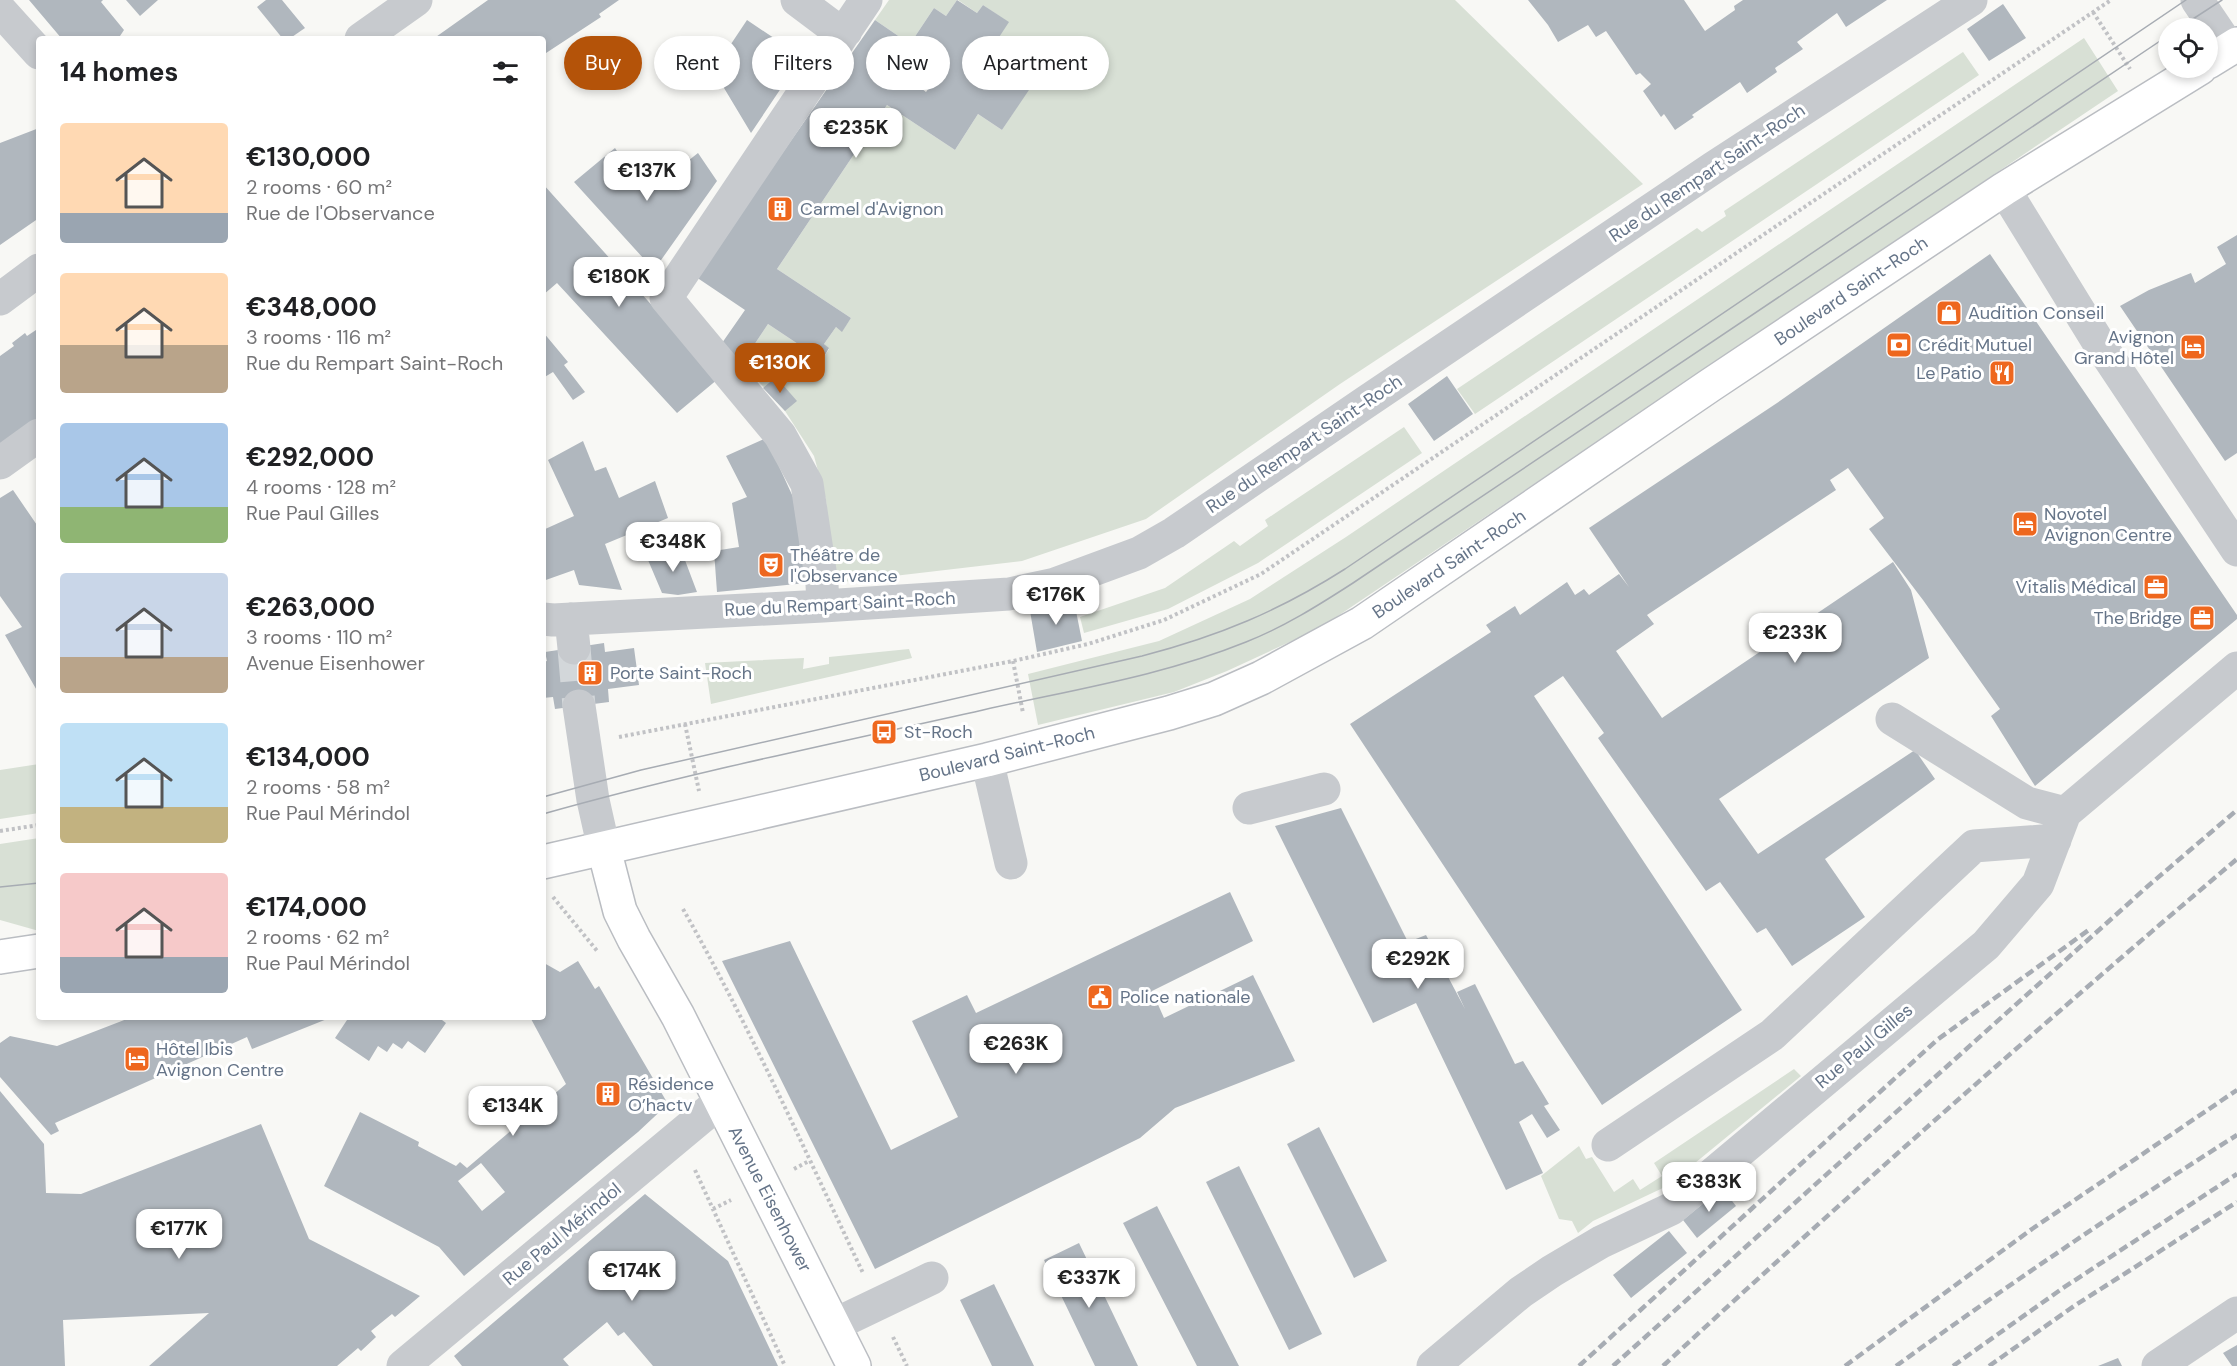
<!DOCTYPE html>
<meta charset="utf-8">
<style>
:root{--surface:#fff;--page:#f6f6f6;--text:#202124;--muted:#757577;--accent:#b45309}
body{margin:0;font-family:"DM Sans",sans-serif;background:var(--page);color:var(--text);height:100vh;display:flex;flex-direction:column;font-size:22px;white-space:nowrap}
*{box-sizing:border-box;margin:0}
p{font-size:20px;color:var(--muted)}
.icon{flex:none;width:33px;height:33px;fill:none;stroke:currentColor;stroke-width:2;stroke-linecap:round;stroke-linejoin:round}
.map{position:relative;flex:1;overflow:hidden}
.details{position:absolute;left:36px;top:36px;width:510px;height:984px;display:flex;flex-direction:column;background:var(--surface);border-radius:6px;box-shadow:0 3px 9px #0003}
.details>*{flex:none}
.hud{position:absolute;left:564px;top:36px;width:570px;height:54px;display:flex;gap:12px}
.controls{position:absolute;left:2158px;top:18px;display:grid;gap:12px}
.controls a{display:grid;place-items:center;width:60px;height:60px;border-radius:50%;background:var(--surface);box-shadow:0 3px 9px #0003;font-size:30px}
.price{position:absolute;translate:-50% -51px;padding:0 14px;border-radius:12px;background:#fff;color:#222;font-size:20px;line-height:39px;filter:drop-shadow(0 2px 3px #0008)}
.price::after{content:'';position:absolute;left:50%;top:36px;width:18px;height:14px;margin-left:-9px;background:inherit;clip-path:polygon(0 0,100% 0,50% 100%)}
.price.active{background:var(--accent);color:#fff}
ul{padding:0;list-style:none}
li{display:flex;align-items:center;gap:18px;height:150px;padding:0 24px}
li span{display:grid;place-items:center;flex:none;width:168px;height:120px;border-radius:6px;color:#555}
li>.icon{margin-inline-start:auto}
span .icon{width:72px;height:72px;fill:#fffc;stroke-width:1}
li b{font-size:26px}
h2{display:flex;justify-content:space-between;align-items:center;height:72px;padding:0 24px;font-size:26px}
.chip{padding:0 21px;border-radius:27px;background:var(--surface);box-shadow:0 3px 9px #0003;font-size:21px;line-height:54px}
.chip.active{background:var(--accent);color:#fff}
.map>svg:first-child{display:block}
</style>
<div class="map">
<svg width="2237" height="1366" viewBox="0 0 2237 1366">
<rect width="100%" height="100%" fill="#f8f8f5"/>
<path fill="#d8e0d5" d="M889 0H957L946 16 934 8 910 44 875 20Z
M958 0H1455L1643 184 1340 384 1146 519 1022 561 834 583 826 500 814 456 785 411 742 363 768 324 822 360 829 349 824 344 836 327 842 331 851 318 777 269 887 105 955 150 978 114 1002 130 1034 81 990 51 1008 22 983 5 977 13Z
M2084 38 2118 91 1320 628 1227 671 1174 692 1038 725 1028 674 1159 641 1250 599 1346 537Z
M1963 52 1979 75 1475 414 1457 389 1697 228 1702 232 1726 216 1724 211Z
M1404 427 1422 453 1258 563 1168 609 1084 633 1080 617 1165 588 1234 541 1240 546 1268 526 1265 520Z
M909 649 912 658 711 704 705 663 804 658 803 669 829 664V657Z
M39 764V813L0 819V770Z
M39 838V931L0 920V844Z
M1794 1069 1801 1076 1667 1186 1593 1221 1578 1233 1572 1221 1559 1219 1541 1176 1579 1146 1586 1159 1592 1157 1614 1192 1633 1179 1640 1190 1662 1176 1654 1163Z"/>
<path fill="#b0b7be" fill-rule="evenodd" d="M29 0H103L101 2 124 30 118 39H62Z
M126 0H158L140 16Z
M266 0H282L305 28 289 39H283L257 7Z
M488 0H619L599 14 601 17 543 55V39H433Z
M957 0 977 13 983 5 1009 22 990 51 1035 81 1002 130 978 114 955 150 887 105 777 269 851 318 842 332 836 327 824 344 829 348 822 360 768 324 742 363 722 343 745 310 696 277 875 20 910 44 934 8 946 16ZM924 55 943 69 926 92 908 78Z
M1528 0H1684L1705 31 1735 10 1734 6 1743 0H1887L1846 27 1837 13 1797 42 1803 49 1775 68 1777 72 1747 93 1740 82 1692 115 1694 117 1675 130 1664 114 1661 117 1643 91 1651 84 1640 73 1636 75 1606 31 1596 37 1588 25 1558 42 1548 25Z
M2003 4 2026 38 1989 61 1967 29Z
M747 20 802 57 751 133 721 83 739 56 729 47Z
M39 128V218L0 245V143Z
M615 148 645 195 698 153 717 181 654 270 574 182Z
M543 184 718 379 677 413 557 283 543 295Z
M2237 235V453L2225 461 2120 306 2149 290 2191 273 2195 283 2226 264 2217 247Z
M1990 254 2237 615V619L2035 786 1991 716 2000 709 1923 600 1869 529 1884 518 1848 468 1830 480 1836 490 1647 615 1654 624 1616 651 1662 718 1893 562 1911 590 1929 658 1719 799 1758 854 1915 750 1935 779 1825 859 1865 917 1792 966 1766 928 1757 933 1720 882 1706 891 1598 738 1604 733 1563 676 1534 696 1742 1010 1602 1105 1350 724 1491 632 1486 625 1515 606 1520 615 1567 582 1575 595 1584 589 1589 595 1619 574 1629 587 1589 528 1777 403Z
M39 328V421L0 448V356L14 346 12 343 25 333 27 336Z
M543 332 568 362 564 365 585 392 573 400 553 372 543 378Z
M1447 376 1473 414 1434 441 1408 404Z
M776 377 797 401 785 411 763 388Z
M766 438 793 497 806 583 717 592 714 551 739 547 732 503 747 497 726 456Z
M583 441 595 471 606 467 619 498 655 481 668 518 605 544 622 590 579 585 574 570 543 581V530L574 516 548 460Z
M13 490 39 528V694L5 635 22 627 0 596V498Z
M680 547 697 592 678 595 662 593 648 560Z
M1074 601 1082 641 1037 652 1030 611Z
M604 643 605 652 634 648 639 685 608 689 609 702 555 709 553 697 543 698V662L547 661 545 652Z
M1341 808 1408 942 1426 935 1465 1009 1457 992 1475 984 1515 1064 1523 1061 1549 1104 1544 1106 1560 1130 1547 1138 1532 1114 1519 1122 1543 1173 1506 1190 1416 1003 1373 1023 1275 826Z
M1230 892 1253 941 1152 991 1164 1018 1253 975 1295 1061 1175 1108 1140 1138 875 1269 722 961 790 941 891 1150 958 1117 912 1021 967 995 976 1013Z
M578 961 595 989 599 986 668 1104 638 1132 464 1276 439 1247 324 1186 360 1112 419 1142 418 1146 456 1166 460 1162 467 1168 566 1084 530 1017H543L544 963 560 972ZM481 1163 505 1192 482 1211 458 1181Z
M132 1017H332L252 1049 247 1037 55 1123 59 1131 51 1135 0 1077V1043L10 1036 57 1046Z
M349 1017H438L446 1023 425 1053 408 1041 402 1049 393 1043 387 1052 378 1046 369 1061 335 1038Z
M0 1091 44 1144 46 1193 81 1194 261 1124 309 1239 420 1296 395 1317 392 1314 371 1331 376 1337 361 1351 358 1348 337 1366H149L209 1313 63 1320 65 1366H0Z
M1319 1127 1387 1261 1354 1278 1287 1144Z
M1239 1166 1322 1334 1289 1350 1206 1182Z
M1722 1188 1736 1206 1697 1238 1683 1220Z
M645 1194 728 1261 778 1366H653L624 1332 618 1336 607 1322 563 1359 569 1366H462L454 1356Z
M1157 1206 1239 1366H1197L1123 1223Z
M1669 1231 1687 1253 1631 1298 1613 1275Z
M1079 1243 1138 1366H1095L1044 1260Z
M994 1284 1034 1366H992L960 1300Z
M2237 1345V1366H2232L2223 1353Z
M2118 1358 2122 1366H2098Z"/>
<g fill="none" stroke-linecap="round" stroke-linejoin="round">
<path stroke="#d3d7da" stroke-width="33" stroke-dasharray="33 16" stroke-linecap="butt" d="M574 648 579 706"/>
<g stroke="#babdc2" stroke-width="36">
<path id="major" d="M2208 62 2237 44
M604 849 620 911 634 939 678 1016 854 1366
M543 862 987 760 1169 713 1214 699 1261 678 1362 623 1709 386 2004 189 2200 68
M0 957 39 951"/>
</g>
<path stroke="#c1c2c5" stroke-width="4" stroke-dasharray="3 3" stroke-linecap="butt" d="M2093 12 2130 69
M1013 661 1023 713
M685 724 699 791
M619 737 1013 661 1088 644 1164 620 1261 574 2111 0
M0 831 39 825
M553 897 598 952
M683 909C750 1027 805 1151 863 1273
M794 1169 809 1161
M695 1170 785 1366
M713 1209 731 1200
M893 1337 907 1366"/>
<path stroke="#c7cace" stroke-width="33" d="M797 0 833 27 846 31
M2197 0 2230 49
M0 10 39 53
M361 39 416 0
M2004 189 2097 340 2237 550
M0 299 39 270
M0 463 39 435
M823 606 822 584 807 484 780 435 666 298 866 0
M543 619 553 620 823 606 1009 594 1055 584 1139 553 1174 533 1366 402 1713 168 1971 0
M571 619 574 648
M579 706 593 800 604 849
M1892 719 2027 803 2065 813
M987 760 1011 863
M1249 808 1324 789
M1608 1145 1772 1035 1974 846 2055 840
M834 1325 932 1278
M403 1366 721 1101
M1433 1366 1521 1292 1552 1271 1601 1242 1671 1209 1986 945 2038 884 2065 813 2237 668
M2158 1366 2237 1313"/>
<use href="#major" stroke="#fff" stroke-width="33"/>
<path stroke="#a7acb3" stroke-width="1.5" d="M2179 28 2222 0
M543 797 641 770 1142 656C1219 636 1279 611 1345 569L2186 0
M543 814C688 773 836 743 983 710 1071 690 1162 676 1246 642 1284 627 1319 605 1353 583L2169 35
M0 887 39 883"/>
<path stroke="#a7acb3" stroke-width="4.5" stroke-dasharray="9 4.5" stroke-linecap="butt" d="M1579 1366 1937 1040 2090 929
M1613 1366 2148 886 2237 810
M1663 1366C1850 1193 2042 1024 2237 859
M1845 1366 2032 1229 2237 1090
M1896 1366C2008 1285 2120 1209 2237 1135
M1953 1366 2063 1288 2237 1174
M1989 1366 2074 1306 2237 1202"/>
</g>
<defs>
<g id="building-square" transform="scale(1.35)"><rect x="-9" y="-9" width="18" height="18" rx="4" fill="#ee671e" stroke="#fff"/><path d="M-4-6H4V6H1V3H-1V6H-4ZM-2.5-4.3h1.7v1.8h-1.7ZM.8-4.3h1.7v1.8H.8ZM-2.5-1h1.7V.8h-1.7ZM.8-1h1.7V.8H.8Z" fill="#fff"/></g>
<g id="shop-square" transform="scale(1.35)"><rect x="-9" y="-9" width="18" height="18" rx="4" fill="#ee671e" stroke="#fff"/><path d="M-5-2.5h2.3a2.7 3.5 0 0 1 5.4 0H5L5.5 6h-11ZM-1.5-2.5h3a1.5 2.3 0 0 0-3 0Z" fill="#fff"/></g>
<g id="bank-square" transform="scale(1.35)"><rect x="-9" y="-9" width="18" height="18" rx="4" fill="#ee671e" stroke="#fff"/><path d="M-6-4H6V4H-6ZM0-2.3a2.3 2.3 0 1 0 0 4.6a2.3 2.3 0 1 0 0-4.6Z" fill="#fff"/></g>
<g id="hotel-square" transform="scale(1.35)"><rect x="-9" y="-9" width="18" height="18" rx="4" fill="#ee671e" stroke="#fff"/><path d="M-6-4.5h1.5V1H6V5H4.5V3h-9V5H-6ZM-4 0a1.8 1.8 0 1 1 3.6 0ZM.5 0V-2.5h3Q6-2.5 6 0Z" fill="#fff"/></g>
<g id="restaurant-square" transform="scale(1.35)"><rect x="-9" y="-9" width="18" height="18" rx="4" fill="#ee671e" stroke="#fff"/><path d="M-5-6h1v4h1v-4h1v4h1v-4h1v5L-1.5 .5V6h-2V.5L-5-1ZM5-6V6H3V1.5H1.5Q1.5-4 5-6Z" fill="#fff"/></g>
<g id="theatre-square" transform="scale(1.35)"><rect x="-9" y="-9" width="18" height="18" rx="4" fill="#ee671e" stroke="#fff"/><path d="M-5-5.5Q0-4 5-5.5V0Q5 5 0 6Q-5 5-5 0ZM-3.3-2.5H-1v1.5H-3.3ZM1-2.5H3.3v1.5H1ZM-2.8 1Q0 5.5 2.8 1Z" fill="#fff"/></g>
<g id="office-square" transform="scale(1.35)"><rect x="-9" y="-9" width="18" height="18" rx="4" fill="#ee671e" stroke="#fff"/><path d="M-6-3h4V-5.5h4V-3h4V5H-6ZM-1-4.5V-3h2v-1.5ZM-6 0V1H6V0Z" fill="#fff"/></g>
<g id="bus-square" transform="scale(1.35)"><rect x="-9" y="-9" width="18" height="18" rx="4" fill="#ee671e" stroke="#fff"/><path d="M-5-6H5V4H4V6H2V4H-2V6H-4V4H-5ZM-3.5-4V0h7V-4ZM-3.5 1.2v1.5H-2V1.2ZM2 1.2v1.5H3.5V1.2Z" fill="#fff"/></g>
<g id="civic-square" transform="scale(1.35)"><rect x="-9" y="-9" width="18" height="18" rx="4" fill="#ee671e" stroke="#fff"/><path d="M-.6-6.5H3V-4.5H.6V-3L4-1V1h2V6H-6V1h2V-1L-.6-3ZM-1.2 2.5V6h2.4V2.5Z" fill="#fff"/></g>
</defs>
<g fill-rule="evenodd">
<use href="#building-square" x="780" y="209"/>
<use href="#shop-square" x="1949" y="313"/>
<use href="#bank-square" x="1899" y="345"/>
<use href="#hotel-square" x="2193" y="347"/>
<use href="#restaurant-square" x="2002" y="373"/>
<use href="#hotel-square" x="2025" y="524"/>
<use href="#theatre-square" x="771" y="565"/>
<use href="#office-square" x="2156" y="587"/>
<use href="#office-square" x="2202" y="618"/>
<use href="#building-square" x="590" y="673"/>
<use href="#bus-square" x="884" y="732"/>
<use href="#civic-square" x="1100" y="997"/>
<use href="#hotel-square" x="137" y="1059"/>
<use href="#building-square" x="608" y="1094"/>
</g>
<g text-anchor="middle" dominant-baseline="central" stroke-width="6" stroke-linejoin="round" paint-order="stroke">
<g font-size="18" fill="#657488" stroke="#fff">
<text transform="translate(1707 173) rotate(-34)">Rue du Rempart Saint-Roch</text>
<text transform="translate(1851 291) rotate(-34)">Boulevard Saint-Roch</text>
<text transform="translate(1304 444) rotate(-34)">Rue du Rempart Saint-Roch</text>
<text transform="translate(1449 564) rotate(-34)">Boulevard Saint-Roch</text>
<text transform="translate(840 604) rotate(-3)">Rue du Rempart Saint-Roch</text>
<text transform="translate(1007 754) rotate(-14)">Boulevard Saint-Roch</text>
<text transform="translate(1864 1046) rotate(-40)">Rue Paul Gilles</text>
<text transform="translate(770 1199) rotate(63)">Avenue Eisenhower</text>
<text transform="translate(562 1234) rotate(-40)">Rue Paul Mérindol</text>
</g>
<g font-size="18" fill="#657488" stroke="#fff" text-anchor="start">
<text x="800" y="209">Carmel d'Avignon</text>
<text x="1968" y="313">Audition Conseil</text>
<text x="2174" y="337" text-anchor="end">Avignon<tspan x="2174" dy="21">Grand Hôtel</tspan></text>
<text x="1918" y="345">Crédit Mutuel</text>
<text x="1982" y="373" text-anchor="end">Le Patio</text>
<text x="2044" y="514">Novotel<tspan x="2044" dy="21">Avignon Centre</tspan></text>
<text x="790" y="555">Théâtre de<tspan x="790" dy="21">l'Observance</tspan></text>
<text x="2136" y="587" text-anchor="end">Vitalis Médical</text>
<text x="2182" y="618" text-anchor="end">The Bridge</text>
<text x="610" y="673">Porte Saint-Roch</text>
<text x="904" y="732">St-Roch</text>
<text x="1120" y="997">Police nationale</text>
<text x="156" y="1049">Hôtel Ibis<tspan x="156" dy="21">Avignon Centre</tspan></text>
<text x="628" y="1084">Résidence<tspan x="628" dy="21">O’hactv</tspan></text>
</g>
</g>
</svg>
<div class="controls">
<a><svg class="icon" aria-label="locate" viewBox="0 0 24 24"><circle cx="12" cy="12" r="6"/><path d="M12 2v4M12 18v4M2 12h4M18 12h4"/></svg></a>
</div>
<b class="price" style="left:856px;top:159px">€235K</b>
<b class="price" style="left:647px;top:202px">€137K</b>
<b class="price" style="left:619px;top:308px">€180K</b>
<b class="price active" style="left:780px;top:394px">€130K</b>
<b class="price" style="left:673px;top:573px">€348K</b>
<b class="price" style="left:1056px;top:626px">€176K</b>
<b class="price" style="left:1795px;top:664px">€233K</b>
<b class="price" style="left:1418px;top:990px">€292K</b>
<b class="price" style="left:1016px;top:1075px">€263K</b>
<b class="price" style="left:513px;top:1137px">€134K</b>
<b class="price" style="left:1709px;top:1213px">€383K</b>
<b class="price" style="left:179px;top:1260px">€177K</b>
<b class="price" style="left:632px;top:1302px">€174K</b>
<b class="price" style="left:1089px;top:1309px">€337K</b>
<div class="hud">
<a class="chip active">Buy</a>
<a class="chip">Rent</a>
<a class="chip">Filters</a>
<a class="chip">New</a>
<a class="chip">Apartment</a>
</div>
<section class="details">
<h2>14 homes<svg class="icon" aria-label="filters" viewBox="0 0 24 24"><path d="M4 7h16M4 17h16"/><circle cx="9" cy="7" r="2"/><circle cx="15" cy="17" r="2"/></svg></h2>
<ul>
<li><span style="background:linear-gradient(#ffd9b3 75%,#9aa5b1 0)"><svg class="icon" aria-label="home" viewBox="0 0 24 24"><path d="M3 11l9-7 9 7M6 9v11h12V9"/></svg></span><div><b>€130,000</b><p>2 rooms · 60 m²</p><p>Rue de l'Observance</p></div></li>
<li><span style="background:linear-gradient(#ffd9b3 60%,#b9a48a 0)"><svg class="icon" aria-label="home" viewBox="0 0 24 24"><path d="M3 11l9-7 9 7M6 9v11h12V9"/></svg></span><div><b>€348,000</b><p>3 rooms · 116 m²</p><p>Rue du Rempart Saint-Roch</p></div></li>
<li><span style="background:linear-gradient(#a9c7e8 70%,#8fb573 0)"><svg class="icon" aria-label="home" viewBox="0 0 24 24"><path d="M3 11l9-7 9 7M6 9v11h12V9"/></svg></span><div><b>€292,000</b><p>4 rooms · 128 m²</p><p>Rue Paul Gilles</p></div></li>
<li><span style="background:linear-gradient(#c9d6e8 70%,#b9a48a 0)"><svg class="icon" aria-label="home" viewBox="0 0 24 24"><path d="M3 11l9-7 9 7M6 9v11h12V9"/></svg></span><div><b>€263,000</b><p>3 rooms · 110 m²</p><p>Avenue Eisenhower</p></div></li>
<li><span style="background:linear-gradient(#bfe0f5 70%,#c2b280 0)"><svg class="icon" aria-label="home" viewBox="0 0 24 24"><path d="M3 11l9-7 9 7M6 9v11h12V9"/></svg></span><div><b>€134,000</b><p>2 rooms · 58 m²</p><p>Rue Paul Mérindol</p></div></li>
<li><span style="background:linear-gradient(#f6c9c9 70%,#9aa5b1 0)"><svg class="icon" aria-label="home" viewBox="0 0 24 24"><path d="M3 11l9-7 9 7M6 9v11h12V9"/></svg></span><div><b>€174,000</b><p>2 rooms · 62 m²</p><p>Rue Paul Mérindol</p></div></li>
</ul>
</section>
</div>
